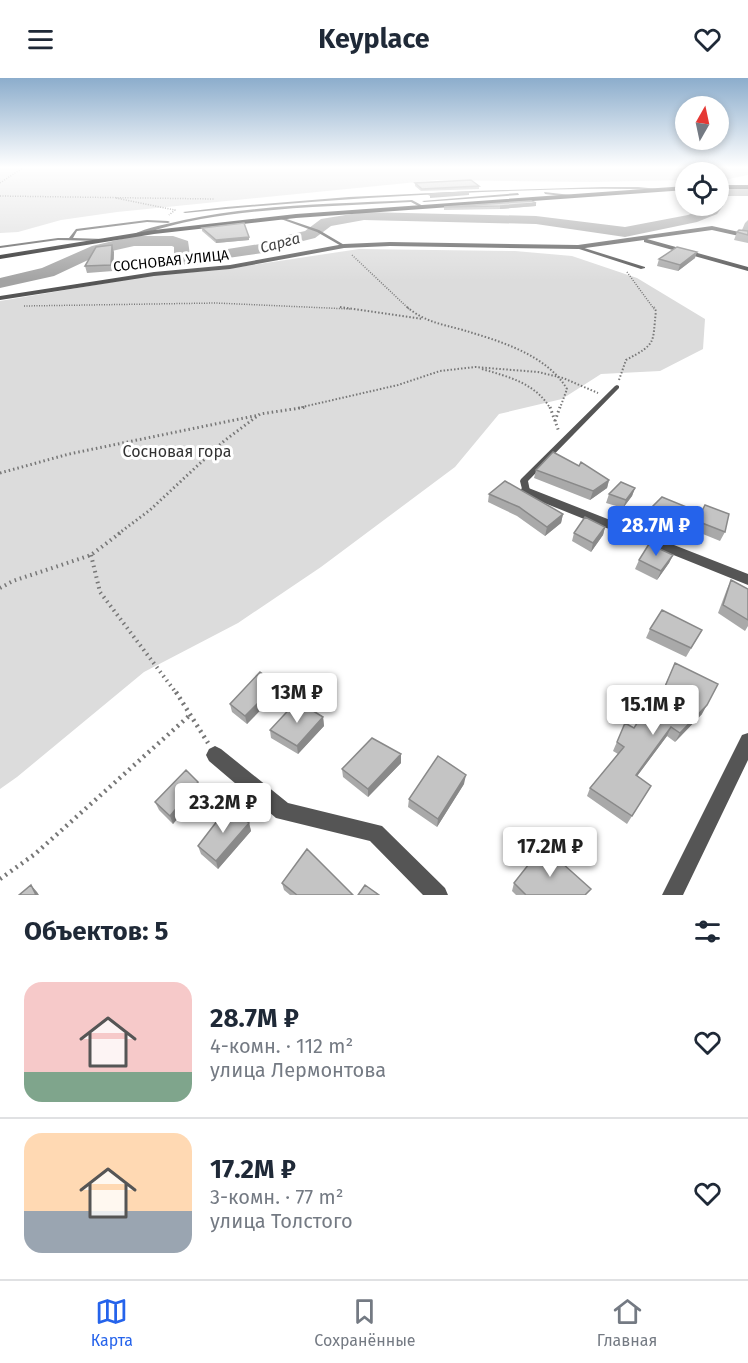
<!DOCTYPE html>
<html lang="ru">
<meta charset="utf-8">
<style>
:root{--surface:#fff;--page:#f6f6f7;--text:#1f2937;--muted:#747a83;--line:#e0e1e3;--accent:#2563eb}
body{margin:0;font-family:"Fira Sans",sans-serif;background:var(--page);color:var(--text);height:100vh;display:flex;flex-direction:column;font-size:22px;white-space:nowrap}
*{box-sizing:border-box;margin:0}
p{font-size:20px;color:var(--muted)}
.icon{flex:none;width:33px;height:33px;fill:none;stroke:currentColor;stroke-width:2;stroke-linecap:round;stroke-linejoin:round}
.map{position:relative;height:817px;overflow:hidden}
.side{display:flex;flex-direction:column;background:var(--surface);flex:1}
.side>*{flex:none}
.needle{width:39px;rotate:9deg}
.fabs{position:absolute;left:675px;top:18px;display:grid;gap:12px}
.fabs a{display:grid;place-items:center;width:54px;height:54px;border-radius:50%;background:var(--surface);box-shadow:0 3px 9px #0003;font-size:30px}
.price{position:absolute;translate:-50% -51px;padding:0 14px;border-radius:6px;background:#fff;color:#222;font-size:20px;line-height:39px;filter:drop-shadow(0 2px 3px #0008)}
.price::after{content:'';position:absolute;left:50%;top:36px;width:18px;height:14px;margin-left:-9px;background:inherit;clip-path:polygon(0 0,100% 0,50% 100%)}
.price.current{background:var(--accent);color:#fff}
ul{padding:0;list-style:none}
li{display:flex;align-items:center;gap:18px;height:150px;padding:0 24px}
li+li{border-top:2px solid var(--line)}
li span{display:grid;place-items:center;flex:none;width:168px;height:120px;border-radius:18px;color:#555}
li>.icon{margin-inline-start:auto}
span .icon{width:72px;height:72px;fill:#fffc;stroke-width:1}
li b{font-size:26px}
h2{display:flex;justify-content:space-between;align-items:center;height:72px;padding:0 24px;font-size:26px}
header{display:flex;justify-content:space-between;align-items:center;height:78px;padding:0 24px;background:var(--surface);font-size:27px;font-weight:700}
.menu{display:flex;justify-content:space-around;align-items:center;height:84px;border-top:2px solid var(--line);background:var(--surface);font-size:16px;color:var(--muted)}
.menu a{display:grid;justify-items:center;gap:3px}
.menu .current{color:var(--accent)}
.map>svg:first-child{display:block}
</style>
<header><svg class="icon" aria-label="menu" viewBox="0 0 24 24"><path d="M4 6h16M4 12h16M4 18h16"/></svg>Keyplace<svg class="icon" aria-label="heart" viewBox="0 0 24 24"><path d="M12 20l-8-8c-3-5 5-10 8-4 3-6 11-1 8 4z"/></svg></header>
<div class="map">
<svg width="748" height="817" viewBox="0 0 748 817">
<rect width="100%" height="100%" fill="#fff"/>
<path fill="#dcdcdc" d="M0 89H748V97L719 103 718 94H686L685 102 590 104 437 102 117 134 61 142 18 154 0 155Z
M359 171 515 173 572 178 637 200 705 241 703 271 660 293 601 296 562 321 499 336 455 389 321 489 238 545 144 594 17 699 0 711V223L154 197 219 192Z"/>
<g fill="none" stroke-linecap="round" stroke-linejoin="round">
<path fill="#a3a3a3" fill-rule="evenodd" d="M718 110H748V118H718Z
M718 124 723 128 717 136 697 144 625 159 536 146 364 142 331 148 315 160 299 164 283 172 228 180 200 187 176 186 174 182V169L172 168H134L103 175 54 198 0 210V200L42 190 92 168 134 158H173L188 163 190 177 279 163 288 157 305 153 321 141 364 134 536 138 625 149 688 137 709 128H718Z"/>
<path stroke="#777" stroke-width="1.5" stroke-dasharray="1 1.5" stroke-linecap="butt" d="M0 105 24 89
M0 118 214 121
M116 120 175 132 169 137
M352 177 409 231
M627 194 654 231
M24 228 216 225 350 231"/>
<path stroke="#777" stroke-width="2" stroke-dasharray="1.5 2" stroke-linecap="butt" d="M340 229 423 241
M407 229C425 244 441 246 463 252 499 263 546 276 567 311L560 330
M482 291C509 299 535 305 550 330
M619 302 626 282C658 265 652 265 656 233L654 229
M298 330 398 307 440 293 475 289 538 294 563 300 598 315"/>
<path stroke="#777" stroke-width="3" stroke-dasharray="1.5 3" stroke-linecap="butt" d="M550 329 559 354
M555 343 560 329
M0 395 69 376 259 337
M118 456 150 432 224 363 260 336 307 329"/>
<path stroke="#777" stroke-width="4" stroke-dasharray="1.5 4" stroke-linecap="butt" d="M91 477 100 514 177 616
M0 510 13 503 91 477 120 455"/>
<path stroke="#777" stroke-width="4.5" stroke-dasharray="2 4.5" stroke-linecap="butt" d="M176 614 208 665
M0 801 35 776 190 637"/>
<path fill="#555" fill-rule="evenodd" d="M603 109H638L658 111 656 112C598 109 540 112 482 114 383 118 284 125 185 135L183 134 226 129 349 119 473 113Z
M544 114 571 117 573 118 571 119 545 116Z
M518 115 519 117 424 124 422 123Z
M412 122 425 129 422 130 411 124C341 128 270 129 201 141 178 145 156 152 134 158L132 157C148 149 167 146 184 142 259 126 336 126 412 122Z
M278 138 319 152 346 168 343 169 317 154 278 140Z
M147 142 168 143 170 144 168 145 147 144 77 153 73 160 104 161V163H103L58 162 0 170V168L58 160H69L76 151Z
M578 168 645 189V190L641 191 576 170V168Z
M617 307 619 308V310L528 403 530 413 529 415H523L520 403 521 401 615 308Z"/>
<path fill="#555" fill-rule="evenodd" d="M712 148 748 156V160L712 152 647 161 748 189V193L644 164V162L578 171 390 168 344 170 230 191 154 198 0 222V218L154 194 230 187 344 166 390 164 578 167Z
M526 409 748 496V507L522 416 520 413 522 410Z
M748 655V682L683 817H662L742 657Z
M215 668 221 671 288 725 382 748 445 810 448 817H423L370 763 276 740 209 683 206 677 209 671Z"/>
<path fill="#222" fill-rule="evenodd" d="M718 107H748V111H718Z
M686 108V112L296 140 154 156 0 181V177L154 152 296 136Z"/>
</g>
<path fill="#a9a9a9" d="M415 105 479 108V111L421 113 415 108Z
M536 128 500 131 444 132V129Z
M748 142V165L734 162 737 154 742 152 745 145Z
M202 150 249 159V162L216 165 202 153Z
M114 174 113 193 87 195 85 188Z
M695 180 678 193 657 188 659 181Z
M579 388 609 402 607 410 590 422 534 400 536 392Z
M635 410 632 418 623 430 606 425 609 416Z
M489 416 563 436 561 445 545 458 517 438 488 424Z
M705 427 725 454 720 463 693 452Z
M689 430 685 439 677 451 647 439 650 431Z
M605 449 603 457 591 474 572 463 574 455Z
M673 477 669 485 657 502 635 491 639 482Z
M731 502 748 511V548L745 553 718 535 727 511Z
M650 551 702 552 686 579 646 560Z
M675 585 702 636 675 664 667 658 637 698 651 708 627 746 587 718 590 710 618 676 613 673 625 645 634 650 660 618Z
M278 614 247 646 232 634 230 626Z
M323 639 324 648 298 676 271 660 270 652Z
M401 676V685L368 719 343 699 342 691Z
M198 704 201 712 173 746 159 732 155 724Z
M464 706 437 749 408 729 409 721Z
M249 745 251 753 218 791 201 776 198 768Z
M282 805 353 817H290L284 812Z
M514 805 587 817H516L512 813Z"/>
<path fill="#898989" d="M469 114V117L430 120V117Z
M536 125V128L500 131V128Z
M249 159V162L216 165V162Z
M112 167 114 174 113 193 111 187Z
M697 174 695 180 678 193 680 187Z
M609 402 607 410 590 422 593 413Z
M635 410 632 418 623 430 626 422Z
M689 430 685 439 677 451 680 442Z
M563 436 561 445 545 458 547 449Z
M605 449 603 457 591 474 593 465Z
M673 477 669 485 657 502 661 493Z
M277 606 278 614 247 646 245 638Z
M707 627 702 636 675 664 680 655Z
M323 639 324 648 298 676 297 668Z
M671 649 667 658 632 705 636 697Z
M401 676V685L368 719V711Z
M466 697 464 706 437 749 438 741Z
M198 704 201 712 173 746 170 738Z
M249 745 251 753 218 791 216 783Z
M31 807 37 814 39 817H36Z"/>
<path fill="#c4c4c4" stroke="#898989" stroke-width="1.5" d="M471 102 479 108 422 111 415 105Z
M469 114 430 117 428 116Z
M531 123 536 125 500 128 444 129Z
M244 145 249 159 216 162 202 150Z
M739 152 748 153V157L737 154Z
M112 167 111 187 85 188 96 169Z
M677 169 697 174 680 187 659 181Z
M553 374 579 388 581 384 609 402 593 413 536 392Z
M505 403 563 436 547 449 519 429 489 416Z
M621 404 635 410 626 422 609 416Z
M662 419 689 430 680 442 650 431Z
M705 427 729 436 725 454 697 443Z
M585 439 605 449 593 465 574 455Z
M649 466 673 477 661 493 639 482Z
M731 502 748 511V542L723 527Z
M662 532 702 552 691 570 650 551Z
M675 585 718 606 707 627 680 655 671 649 636 697 651 708 632 738 590 710 624 669 617 664 625 645 634 650 656 615 661 618Z
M260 594 277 606 245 638 230 626Z
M297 623 323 639 297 668 270 652Z
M372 660 401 676 368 711 342 691Z
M438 678 466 697 438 741 409 721Z
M186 692 198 704 170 738 155 724Z
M227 730 249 745 216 783 198 768Z
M543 768 591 811 585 817H526L514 805Z
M307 771 353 817H297L282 805Z
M31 807 36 817H19Z
M365 807 379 817H358Z"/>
<linearGradient id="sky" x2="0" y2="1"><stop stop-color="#8cadcc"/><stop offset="0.44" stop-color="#fff"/><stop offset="1" stop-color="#fff" stop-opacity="0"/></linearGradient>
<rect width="748" height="203" fill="url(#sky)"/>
<g text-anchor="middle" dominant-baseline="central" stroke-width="6" stroke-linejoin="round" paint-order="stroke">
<g font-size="14" fill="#000" stroke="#fff">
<text transform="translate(171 183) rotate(-6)">СОСНОВАЯ УЛИЦА</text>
</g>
<g font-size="15" font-style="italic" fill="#444" stroke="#fff">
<text transform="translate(280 165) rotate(-15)">Сарга</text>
</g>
<g font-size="16" fill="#333" stroke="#fff">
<text x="177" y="373">Сосновая гора</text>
</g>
</g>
</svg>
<div class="fabs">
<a><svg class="needle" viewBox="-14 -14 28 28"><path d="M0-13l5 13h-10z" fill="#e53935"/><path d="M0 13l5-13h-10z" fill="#747a83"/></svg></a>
<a><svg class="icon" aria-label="locate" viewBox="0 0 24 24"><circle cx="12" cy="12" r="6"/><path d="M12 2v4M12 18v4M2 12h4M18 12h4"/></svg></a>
</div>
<b class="price current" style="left:656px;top:479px">28.7M ₽</b>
<b class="price" style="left:297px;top:646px">13M ₽</b>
<b class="price" style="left:653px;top:658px">15.1M ₽</b>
<b class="price" style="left:223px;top:756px">23.2M ₽</b>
<b class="price" style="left:550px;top:800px">17.2M ₽</b>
</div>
<section class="side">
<h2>Объектов: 5<svg class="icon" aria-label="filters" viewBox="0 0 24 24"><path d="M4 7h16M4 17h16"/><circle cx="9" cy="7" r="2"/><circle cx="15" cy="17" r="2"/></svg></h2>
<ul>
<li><span style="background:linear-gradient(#f6c9c9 75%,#7fa58c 0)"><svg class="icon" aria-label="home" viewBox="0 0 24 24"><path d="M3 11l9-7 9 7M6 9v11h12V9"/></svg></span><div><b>28.7M ₽</b><p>4-комн. · 112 m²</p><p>улица Лермонтова</p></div><svg class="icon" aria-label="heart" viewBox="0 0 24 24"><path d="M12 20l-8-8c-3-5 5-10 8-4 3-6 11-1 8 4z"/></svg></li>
<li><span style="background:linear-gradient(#ffd9b3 65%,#9aa5b1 0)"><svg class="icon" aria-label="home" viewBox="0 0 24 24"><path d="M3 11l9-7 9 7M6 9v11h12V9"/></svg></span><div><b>17.2M ₽</b><p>3-комн. · 77 m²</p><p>улица Толстого</p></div><svg class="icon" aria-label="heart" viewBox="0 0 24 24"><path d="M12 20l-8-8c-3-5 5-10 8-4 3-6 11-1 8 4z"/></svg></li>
</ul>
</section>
<nav class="menu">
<a class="current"><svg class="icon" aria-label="map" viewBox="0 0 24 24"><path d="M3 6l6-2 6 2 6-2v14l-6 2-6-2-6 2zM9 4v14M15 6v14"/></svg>Карта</a>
<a><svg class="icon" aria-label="saved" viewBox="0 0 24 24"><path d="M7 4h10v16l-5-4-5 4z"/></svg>Сохранённые</a>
<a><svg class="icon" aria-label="home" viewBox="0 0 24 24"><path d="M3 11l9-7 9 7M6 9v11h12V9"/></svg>Главная</a>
</nav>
